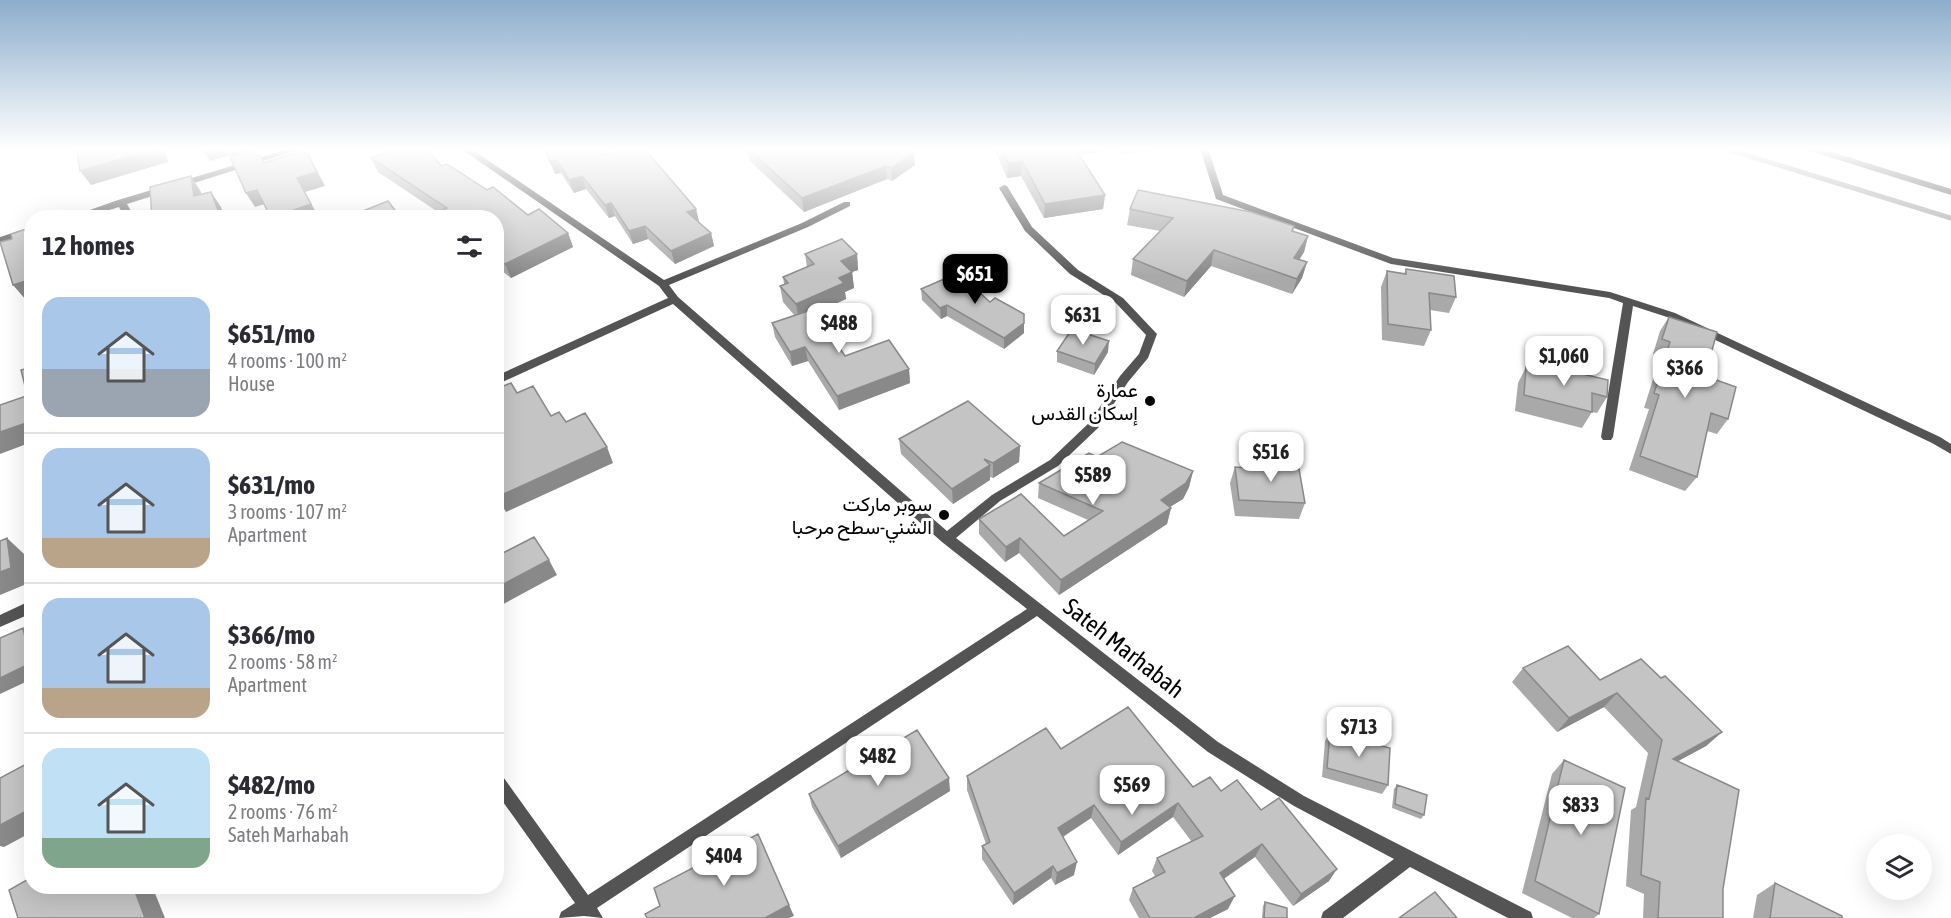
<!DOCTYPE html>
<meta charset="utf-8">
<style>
:root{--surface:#fff;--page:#f7f7f7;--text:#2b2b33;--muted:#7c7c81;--line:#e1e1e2;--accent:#000}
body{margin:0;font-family:"Asap Condensed",Vazirmatn,sans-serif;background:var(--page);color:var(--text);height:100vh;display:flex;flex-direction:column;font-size:22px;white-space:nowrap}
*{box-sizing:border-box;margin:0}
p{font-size:20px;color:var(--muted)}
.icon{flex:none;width:33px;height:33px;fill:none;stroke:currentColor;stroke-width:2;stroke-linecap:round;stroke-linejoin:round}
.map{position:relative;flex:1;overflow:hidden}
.sheet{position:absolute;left:24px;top:210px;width:480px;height:684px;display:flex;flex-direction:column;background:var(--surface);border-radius:24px;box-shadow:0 6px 24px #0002}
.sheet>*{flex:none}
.controls{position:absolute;left:1866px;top:834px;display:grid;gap:12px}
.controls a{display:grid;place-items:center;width:66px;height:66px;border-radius:50%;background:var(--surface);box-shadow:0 6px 24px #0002;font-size:30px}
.price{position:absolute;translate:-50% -51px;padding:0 14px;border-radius:12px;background:#fff;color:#222;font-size:20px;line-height:39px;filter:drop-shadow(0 2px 3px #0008)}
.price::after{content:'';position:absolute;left:50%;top:36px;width:18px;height:14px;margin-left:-9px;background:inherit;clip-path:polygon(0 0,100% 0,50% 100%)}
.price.on{background:var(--accent);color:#fff}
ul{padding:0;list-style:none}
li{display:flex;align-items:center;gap:18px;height:150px;padding:0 18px}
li+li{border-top:2px solid var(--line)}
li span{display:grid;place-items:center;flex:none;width:168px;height:120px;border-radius:18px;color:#555}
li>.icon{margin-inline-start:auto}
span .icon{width:72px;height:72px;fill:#fffc;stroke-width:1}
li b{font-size:26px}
h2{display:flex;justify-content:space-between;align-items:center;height:72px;padding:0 18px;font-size:26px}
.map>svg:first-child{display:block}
</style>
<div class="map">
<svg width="1951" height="918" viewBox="0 0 1951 918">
<rect width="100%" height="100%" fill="#fff"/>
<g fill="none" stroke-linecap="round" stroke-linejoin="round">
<path stroke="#a2a2a2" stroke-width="5" d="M1723 148 1951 218"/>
<path fill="#545454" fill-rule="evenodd" d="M292 148H305L127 204 135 218H125L119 207 83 218H67L118 200Z
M460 148H470L664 280 802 223 844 202H850V206L808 227 669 285 678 297 947 531 992 495 1050 460 1090 422 1120 376 1139 354 1146 335 1115 302 1070 274 1025 231 999 188 1004 185 1007 186 1032 227 1078 270 1123 298 1157 334 1148 358 1128 382 1098 428 1058 466 1000 501 956 538 1218 742 1304 796 1531 912 1533 918H1508L1410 867 1343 918H1321L1323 912 1394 859 1294 806 1208 752 1037 616 597 908 603 918 584 916 559 918 561 912 575 903 496 792V772L501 774 588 895 1027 609 942 542 673 304 496 385V376L668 298 659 286Z
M1200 148H1208L1223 195 1393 258 1610 292 1675 313 1940 437 1951 444V454L1932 443 1667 317 1633 306 1613 437 1611 440H1603L1601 437 1623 303 1609 298 1391 264 1216 199Z
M1806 148H1819L1951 189V195L1807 150Z
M32 227V233L0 243V237Z
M32 600V613L0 627V615Z"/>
</g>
<path fill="#a9a9a9" d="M545 148 606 155 696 209 699 222H698L711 233 714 246 675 264 648 239 633 244 615 216 609 218 586 189 574 193 561 173 555 174Z
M747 148 915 165 892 181 887 179 804 212 750 161Z
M994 148H1160V151L1119 154 1117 149 1080 155 1105 195 1103 209 1044 218 1021 176 1007 178Z
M371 158 442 166 528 215 568 233 573 247 511 278 496 266V218H432L431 215 438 212 378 172Z
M1130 209 1294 226 1293 231 1308 236 1304 252 1299 260 1307 262 1302 278 1292 294 1211 266 1184 297 1131 275 1133 259 1160 231 1127 225Z
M805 254H857L858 270 852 272 854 288 845 292 846 299 816 312 845 356 909 369 910 383 839 410 808 361 792 366 775 337 772 323 795 316 783 302 780 286 784 284 783 277 807 267Z
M1406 269 1456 297 1449 313 1430 310 1431 330 1424 346 1382 340 1381 287 1387 271 1404 274Z
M921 289 1024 333 1004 349 947 316 941 319 922 300Z
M1669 317 1705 376 1728 419 1717 434 1707 431 1697 477 1685 491 1629 470 1649 409 1644 408 1660 357 1653 354 1660 331Z
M1057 351 1108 352 1094 375 1057 362Z
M1549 366 1607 397 1597 413 1592 412 1582 428 1515 411 1518 383 1526 367 1545 371Z
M899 439 1020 446 1019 462 993 478 990 477V480L953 504 901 454Z
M1097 457 1193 471 1189 487 1183 499 1169 507 1171 508 1167 524 1059 595 1019 553 1005 562 979 534V519L1064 536 1088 520 1038 498 1039 483Z
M1259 461 1305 503 1299 519 1235 516 1230 483 1235 467 1257 468Z
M1523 668 1600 680 1661 678 1722 732 1706 746 1678 761 1723 889V918H1643L1644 894 1626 886 1631 810 1636 807 1648 753 1604 707 1557 732 1512 682Z
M1330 732 1388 785 1382 794 1322 777 1325 741Z
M1061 749 1193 787 1221 791 1261 810 1329 881 1293 906 1255 857 1224 879 1228 909 1210 918H1139L1129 900 1133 888 1155 876 1152 871 1157 858 1192 842 1173 817 1118 855 1091 818 1063 837 1074 875 1055 885 1051 878 1013 905 982 859V846L986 844 967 790V776Z
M1564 760 1599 914 1594 918H1572L1522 893 1552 774Z
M1397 785 1424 815 1421 819 1392 808 1394 789Z
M950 791 841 858 812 807 809 794Z
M1775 883 1842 918H1753L1757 895Z
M1265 902 1287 918H1262L1263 906Z"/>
<path fill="#898989" d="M158 148H164L168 162 91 185 80 171Z
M213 148H252L257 156 235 163 231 155 210 161 203 151Z
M1071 148H1117V149L1070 156Z
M306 150 325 186 305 192 319 218H272L297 178Z
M914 152 915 165 892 181 891 168Z
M557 160 561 173 555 174 550 162Z
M1022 161 1021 176 1007 178 1008 163Z
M886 166 887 179 804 212 802 198Z
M191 176 201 192 204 211 194 196Z
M582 176 586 189 574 193 569 180Z
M257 190 265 204 255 207 246 193Z
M211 192 221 207 225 218H221Z
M1105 195 1103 209 1044 218 1045 204Z
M611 203 615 216 609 218 605 205Z
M696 209 699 222 690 225 687 212Z
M645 226 648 239 633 244 629 231Z
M568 233 573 247 511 278 505 264Z
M711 233 714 246 675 264 671 251Z
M1308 236 1304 252 1290 274 1294 258Z
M1214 250 1211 266 1184 297 1187 281Z
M857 254 858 270 852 272 854 288 845 292 846 299 799 320 796 304 839 278 841 261Z
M1307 262 1302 278 1292 294 1297 279Z
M32 279V298L26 300 13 285Z
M947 305V316L941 319 940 308Z
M1024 323V333L1004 349V338Z
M1109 341 1108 352 1094 375 1095 364Z
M805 347 808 361 792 366 790 352Z
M909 369 910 383 839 410 837 396Z
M32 388V396L26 390Z
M32 421V442L0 454V432Z
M1020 446 1019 462 993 478V463Z
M607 447 613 463 506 512 497 497Z
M990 465V480L953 504 952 489Z
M1193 471 1189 487 1183 499 1157 515 1161 500Z
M1171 508 1167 524 1059 595 1061 580Z
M7 538 24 554 29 583 0 595V572Z
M1020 538 1019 553 1005 562 1006 547Z
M549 560 557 575 496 608V588Z
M23 628 32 635V679L0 694V678Z
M1617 693 1604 707 1557 732 1569 718Z
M1722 732 1706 746 1658 772 1673 759Z
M949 778 950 791 841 858 838 846Z
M1178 803 1173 817 1118 855 1121 842Z
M1094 805 1091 818 1056 841 1058 828Z
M32 808V832L4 847 0 846V825Z
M1262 844 1255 857 1214 885 1220 873Z
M1077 862 1074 875 1055 885 1057 873Z
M1053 866 1051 878 1013 905 1014 893Z
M1337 869 1329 881 1293 906 1301 894Z
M133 886H152L165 918H145Z
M1235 896 1228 909 1210 918H1194Z
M789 905 794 916 789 918H765Z"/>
<path fill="#c4c4c4" stroke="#898989" stroke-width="1.5" d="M89 148H158L80 171 77 151Z
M202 148H213L203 151Z
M227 148H243L229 152Z
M397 148H425L442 166 447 164 487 190 493 187 528 215 539 209 568 233 505 264 496 257V218H433L431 215 447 208 371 158Z
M545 148H603L606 155 626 148H644L696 209 687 212 711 233 671 251 645 226 629 231 611 203 605 205 582 176 569 180 557 160 550 162Z
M747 148H905L914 152 891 168 886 166 802 198Z
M1001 148H1075L1105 195 1045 204 1022 161 1008 163Z
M253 150 256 156 260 155 264 163 306 150 317 172 297 178 311 204 271 218 257 190 246 193 230 157Z
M191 176 194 196 211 192 221 218H152L150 187Z
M1138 190 1251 212 1294 226 1292 231 1308 236 1294 258 1307 262 1297 279 1214 250 1187 281 1133 259 1173 218 1130 209Z
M388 201 401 218H349L348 217Z
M32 227V279L13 285 0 242 12 239 11 234Z
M842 239 857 254 841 261 852 272 839 278 844 283 796 304 780 286 788 283 783 277 814 264 805 254Z
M1406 269 1454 276 1456 297 1429 293 1431 330 1388 324 1387 271 1406 274Z
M958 273 990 302 995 298 1024 314V323L1004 338 947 305 940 308 921 289Z
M814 309 845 356 889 340 909 369 837 396 805 347 790 352 772 323Z
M1669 317 1717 332 1705 376 1736 387 1728 419 1711 413 1697 477 1640 456 1659 395 1654 393 1670 342 1662 339Z
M1072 329 1109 341 1095 364 1057 351Z
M1549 366 1608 380 1607 397 1592 393V412L1524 395 1526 367 1548 372Z
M32 367V388L26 390 21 370Z
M511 383 517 393 533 386 551 416 559 412 566 422 585 413 607 447 497 497 496 495V389Z
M32 394V421L0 432V405Z
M968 401 1020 446 993 463 984 459 990 465 952 489 899 439Z
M1122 442 1193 471 1186 483 1161 500 1171 508 1061 580 1020 538 1006 547 979 519 1021 494 1064 536 1103 511 1039 483 1089 453 1097 457Z
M1259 461 1298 463 1305 503 1239 500 1235 467 1261 469Z
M534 537 549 560 496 588V546L501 554Z
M7 538 11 568 0 572V541Z
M23 628 31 663 0 678V638Z
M1568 646 1600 680 1641 659 1661 678 1665 676 1722 732 1673 759 1739 790 1723 889V918H1658L1660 882 1641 875 1646 798 1649 799 1662 740 1617 693 1569 718 1523 668Z
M32 670V698H30L24 674Z
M1128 707 1193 787 1210 777 1221 791 1237 780 1261 810 1279 798 1337 869 1301 894 1262 844 1220 873 1235 896 1194 918H1150L1133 888 1165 872 1157 858 1203 836 1178 803 1121 842 1094 805 1058 828 1077 862 1057 873 1053 866 1014 893 982 846 990 842 967 776 1046 728 1061 749Z
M917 730 949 778 838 846 809 794Z
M1330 732 1390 748 1388 785 1327 768Z
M1564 760 1625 788 1599 914 1535 881Z
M32 761V808L0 825V778Z
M1397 785 1427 795 1424 815 1395 804Z
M758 834 789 905 765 918H647L645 914 660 906 654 888Z
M32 877V886H133L145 918H18L9 890Z
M1775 883 1842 916V918H1770Z
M1435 892 1457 918H1399Z
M1265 902 1287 908V918H1264Z"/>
<linearGradient id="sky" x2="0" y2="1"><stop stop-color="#8cadcc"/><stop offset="0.54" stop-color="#fff"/><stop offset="1" stop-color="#fff" stop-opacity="0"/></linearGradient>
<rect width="1951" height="276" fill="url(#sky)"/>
<g fill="#000" stroke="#fff" stroke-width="2">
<circle cx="1150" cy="401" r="6"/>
<circle cx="944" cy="515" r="6"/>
</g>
<g text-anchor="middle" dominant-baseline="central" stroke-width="6" stroke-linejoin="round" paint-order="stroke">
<g font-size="20" fill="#000" stroke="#fff" text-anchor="end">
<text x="1138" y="389">عمارة<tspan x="1138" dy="23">إسكان القدس</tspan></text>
<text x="932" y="503">سوبر ماركت<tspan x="932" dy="23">الشني-سطح مرحبا</tspan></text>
</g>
<g font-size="24" fill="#000" stroke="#fff">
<text transform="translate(1124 648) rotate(38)">Sateh Marhabah</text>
</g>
</g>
</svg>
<div class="controls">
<a><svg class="icon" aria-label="layers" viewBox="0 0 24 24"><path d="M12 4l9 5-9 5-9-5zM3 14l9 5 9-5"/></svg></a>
</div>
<b class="price on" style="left:975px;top:305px">$651</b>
<b class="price" style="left:1083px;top:346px">$631</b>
<b class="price" style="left:839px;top:354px">$488</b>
<b class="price" style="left:1564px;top:387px">$1,060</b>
<b class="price" style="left:1685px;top:399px">$366</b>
<b class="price" style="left:1271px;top:483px">$516</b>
<b class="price" style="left:1093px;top:506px">$589</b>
<b class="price" style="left:1359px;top:758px">$713</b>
<b class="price" style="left:878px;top:787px">$482</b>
<b class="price" style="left:1132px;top:816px">$569</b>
<b class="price" style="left:1581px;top:836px">$833</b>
<b class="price" style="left:724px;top:887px">$404</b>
<section class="sheet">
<h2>12 homes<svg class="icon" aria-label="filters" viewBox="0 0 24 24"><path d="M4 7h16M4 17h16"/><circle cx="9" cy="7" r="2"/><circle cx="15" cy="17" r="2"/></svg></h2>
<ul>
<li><span style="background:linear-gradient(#a9c7e8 60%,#9aa5b1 0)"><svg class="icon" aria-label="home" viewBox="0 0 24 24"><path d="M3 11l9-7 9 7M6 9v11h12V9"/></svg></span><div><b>$651/mo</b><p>4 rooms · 100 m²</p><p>House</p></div></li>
<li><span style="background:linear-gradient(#a9c7e8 75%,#b9a48a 0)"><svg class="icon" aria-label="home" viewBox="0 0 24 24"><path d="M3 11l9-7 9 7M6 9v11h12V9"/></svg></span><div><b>$631/mo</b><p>3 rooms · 107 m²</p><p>Apartment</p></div></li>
<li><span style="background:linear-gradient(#a9c7e8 75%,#b9a48a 0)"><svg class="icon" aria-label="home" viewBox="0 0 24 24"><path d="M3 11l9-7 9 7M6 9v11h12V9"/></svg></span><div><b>$366/mo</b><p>2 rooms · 58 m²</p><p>Apartment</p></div></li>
<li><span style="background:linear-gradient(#bfe0f5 75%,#7fa58c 0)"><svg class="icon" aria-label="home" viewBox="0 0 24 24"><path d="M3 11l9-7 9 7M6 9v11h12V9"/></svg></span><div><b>$482/mo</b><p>2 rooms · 76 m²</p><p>Sateh Marhabah</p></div></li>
</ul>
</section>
</div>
